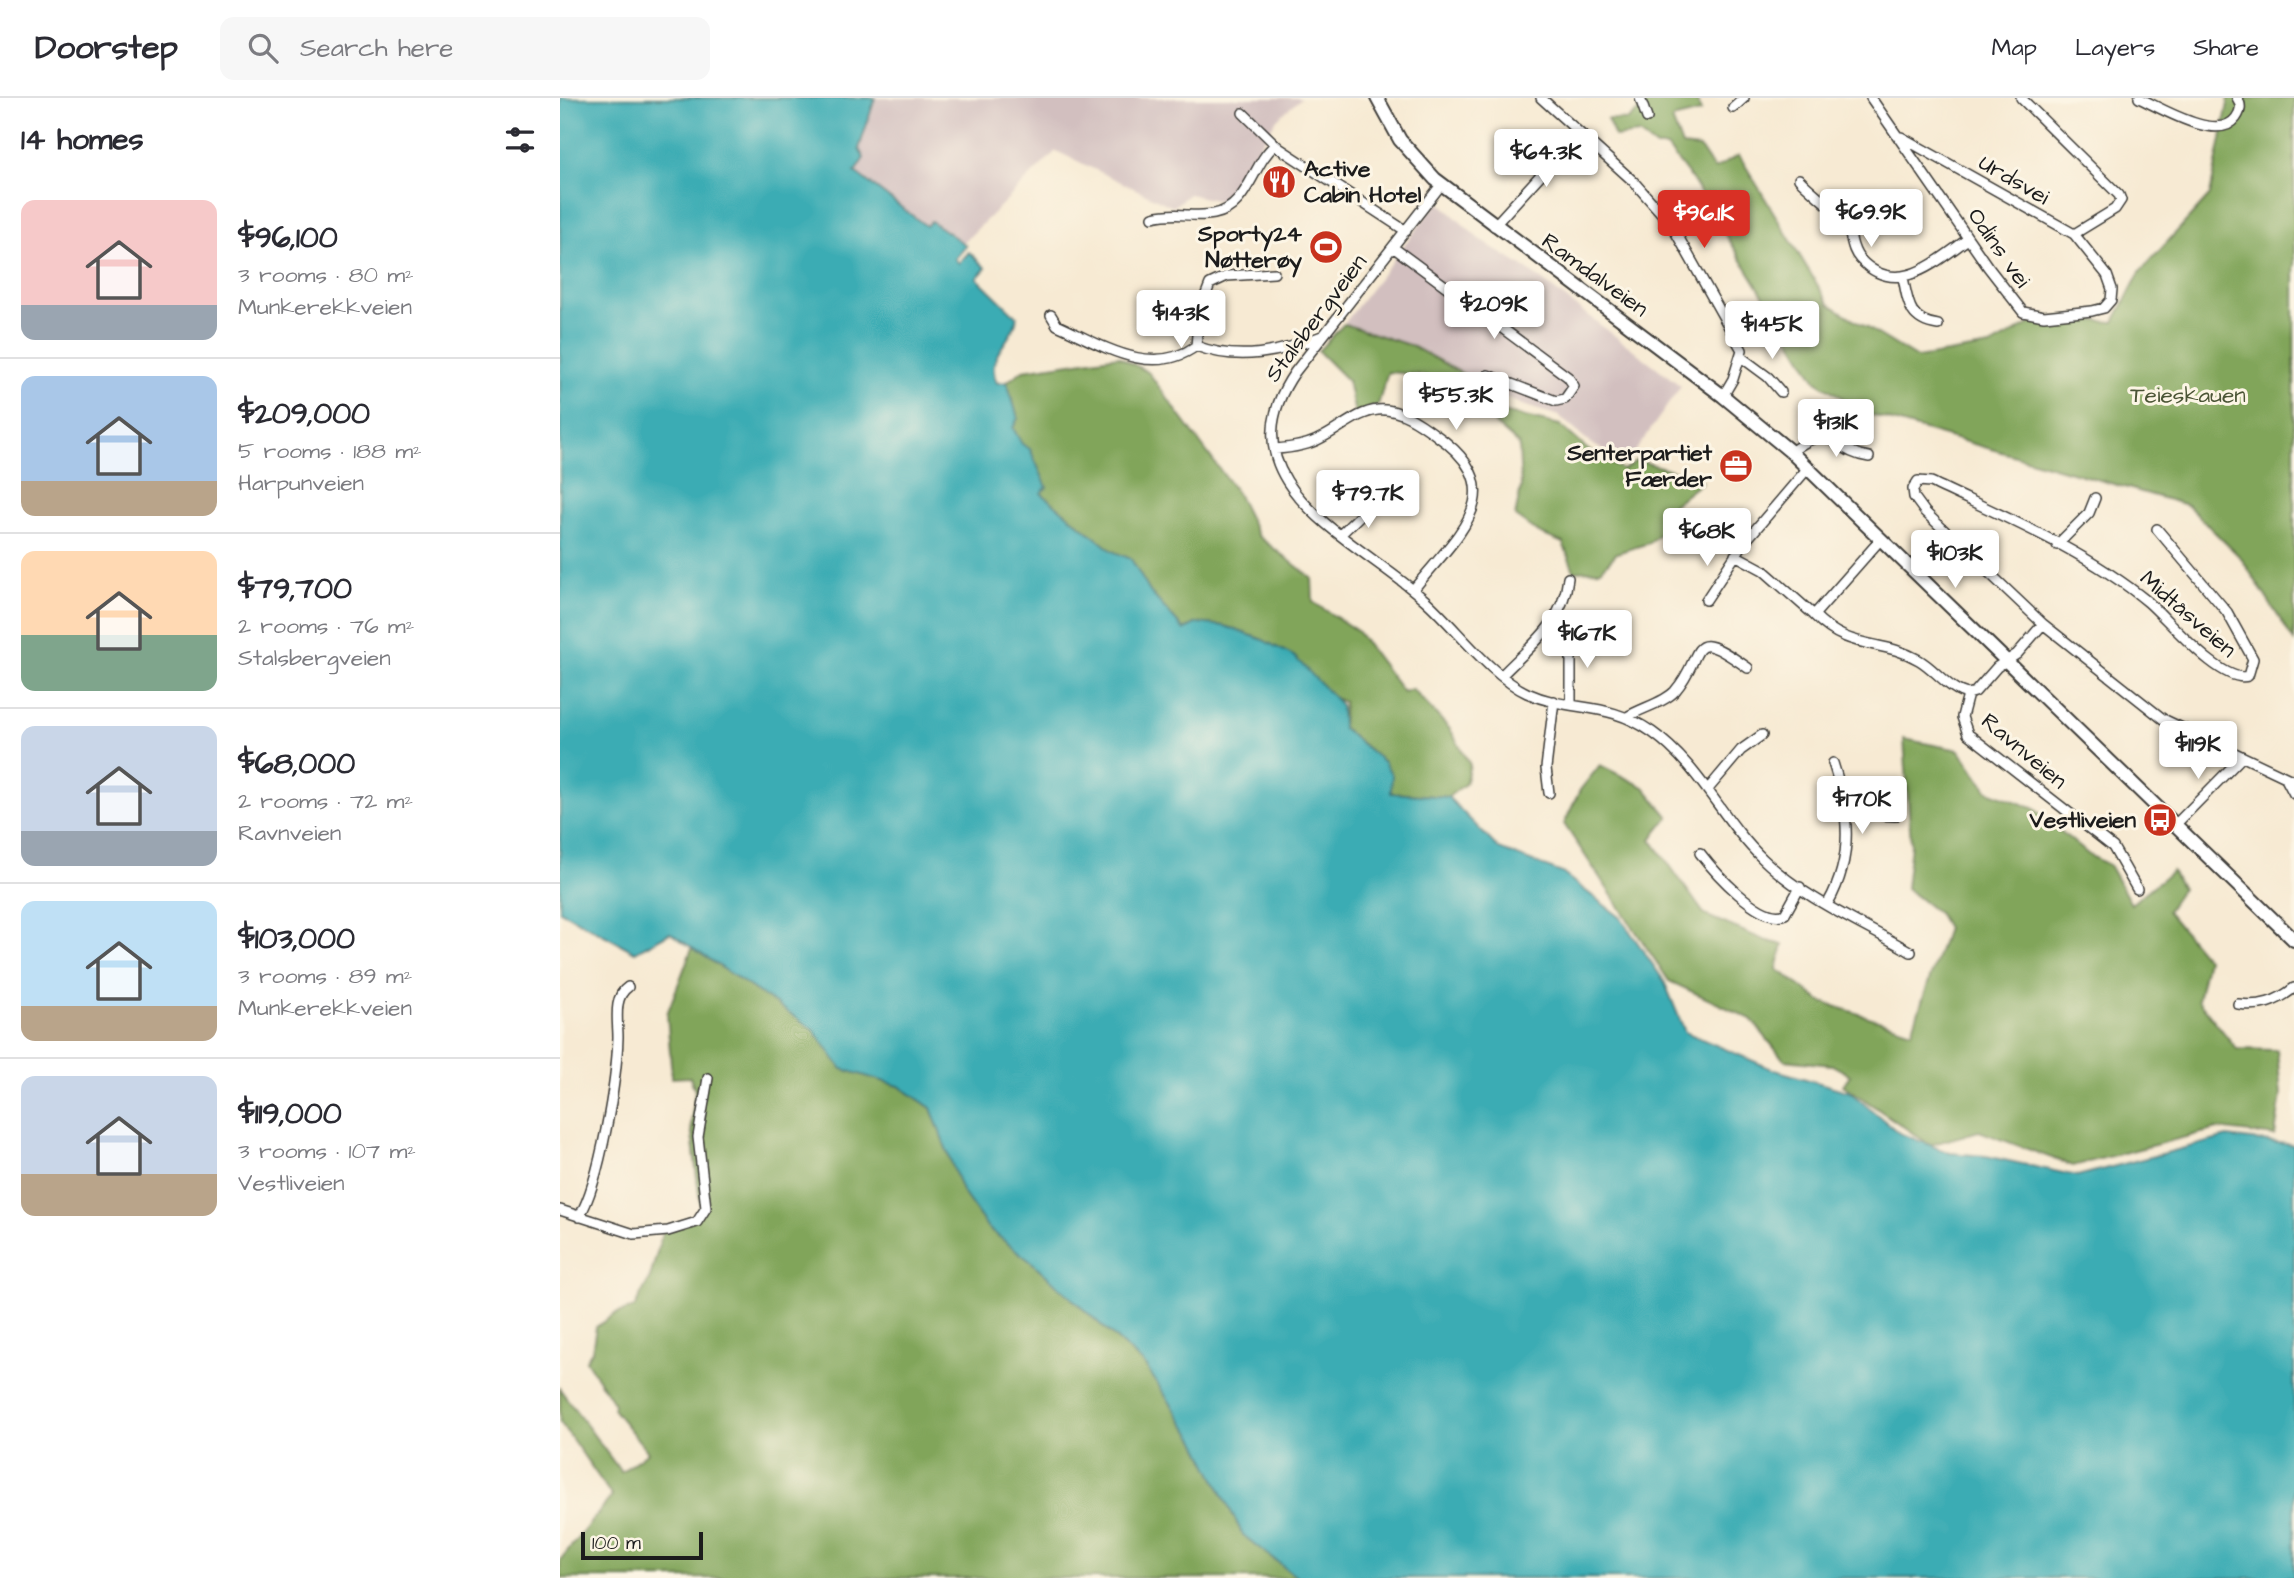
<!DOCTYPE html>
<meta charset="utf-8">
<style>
:root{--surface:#fff;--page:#f7f7f7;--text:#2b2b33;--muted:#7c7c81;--line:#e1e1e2;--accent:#d93025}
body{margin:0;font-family:"Architects Daughter",sans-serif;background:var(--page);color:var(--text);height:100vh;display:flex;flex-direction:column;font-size:26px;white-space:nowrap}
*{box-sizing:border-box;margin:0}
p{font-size:23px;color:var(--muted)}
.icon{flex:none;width:38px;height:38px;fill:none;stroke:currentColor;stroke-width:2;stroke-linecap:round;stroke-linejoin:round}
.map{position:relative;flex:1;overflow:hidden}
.details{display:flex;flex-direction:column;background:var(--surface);width:560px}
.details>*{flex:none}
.scale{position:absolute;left:21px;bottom:18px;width:122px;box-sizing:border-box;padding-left:7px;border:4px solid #1c1c1c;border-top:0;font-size:19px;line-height:24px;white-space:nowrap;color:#1c1c1c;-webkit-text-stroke:5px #fcf5e5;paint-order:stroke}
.price{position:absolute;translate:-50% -60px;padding:0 16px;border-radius:7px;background:#fff;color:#222;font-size:23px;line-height:46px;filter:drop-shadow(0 2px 4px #0008)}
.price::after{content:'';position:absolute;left:50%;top:42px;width:21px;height:16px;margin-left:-10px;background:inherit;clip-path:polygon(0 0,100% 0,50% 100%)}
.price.active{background:var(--accent);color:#fff}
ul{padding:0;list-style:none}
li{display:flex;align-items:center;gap:21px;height:175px;padding:0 21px}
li+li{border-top:2px solid var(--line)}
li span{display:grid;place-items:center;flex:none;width:196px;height:140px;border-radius:14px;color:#555}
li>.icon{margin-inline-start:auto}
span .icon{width:84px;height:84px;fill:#fffc;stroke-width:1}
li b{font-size:30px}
h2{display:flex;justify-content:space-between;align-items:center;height:84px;padding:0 21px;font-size:30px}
header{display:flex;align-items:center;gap:42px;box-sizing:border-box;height:98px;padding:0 35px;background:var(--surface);border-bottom:2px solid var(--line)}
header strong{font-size:33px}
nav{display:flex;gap:38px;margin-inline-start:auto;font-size:24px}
.search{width:490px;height:63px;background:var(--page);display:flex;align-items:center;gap:18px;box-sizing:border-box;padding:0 24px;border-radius:14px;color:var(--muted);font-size:26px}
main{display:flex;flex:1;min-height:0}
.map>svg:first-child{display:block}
</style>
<header>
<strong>Doorstep</strong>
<div class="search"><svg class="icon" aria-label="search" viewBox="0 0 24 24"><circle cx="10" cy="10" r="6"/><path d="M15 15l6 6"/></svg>Search here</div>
<nav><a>Map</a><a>Layers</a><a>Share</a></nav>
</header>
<main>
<section class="details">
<h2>14 homes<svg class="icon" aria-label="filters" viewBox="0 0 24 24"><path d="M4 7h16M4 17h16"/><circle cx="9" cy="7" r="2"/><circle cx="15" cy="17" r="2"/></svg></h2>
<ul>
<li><span style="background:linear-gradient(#f6c9c9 75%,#9aa5b1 0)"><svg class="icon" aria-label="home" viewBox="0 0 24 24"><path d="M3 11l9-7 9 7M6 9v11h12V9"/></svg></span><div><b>$96,100</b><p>3 rooms · 80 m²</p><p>Munkerekkveien</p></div></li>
<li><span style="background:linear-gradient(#a9c7e8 75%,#b9a48a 0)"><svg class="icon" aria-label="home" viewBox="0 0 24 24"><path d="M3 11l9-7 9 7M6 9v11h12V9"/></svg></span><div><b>$209,000</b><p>5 rooms · 188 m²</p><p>Harpunveien</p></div></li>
<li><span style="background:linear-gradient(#ffd9b3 60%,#7fa58c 0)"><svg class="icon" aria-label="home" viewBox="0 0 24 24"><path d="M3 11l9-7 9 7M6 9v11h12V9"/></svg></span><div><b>$79,700</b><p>2 rooms · 76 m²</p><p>Stalsbergveien</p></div></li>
<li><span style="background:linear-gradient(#c9d6e8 75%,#9aa5b1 0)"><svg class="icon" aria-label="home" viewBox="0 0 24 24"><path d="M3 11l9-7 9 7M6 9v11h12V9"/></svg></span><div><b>$68,000</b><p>2 rooms · 72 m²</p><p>Ravnveien</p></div></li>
<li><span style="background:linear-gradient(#bfe0f5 75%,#b9a48a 0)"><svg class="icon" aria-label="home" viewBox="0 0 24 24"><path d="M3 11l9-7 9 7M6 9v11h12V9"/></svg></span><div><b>$103,000</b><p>3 rooms · 89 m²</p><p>Munkerekkveien</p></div></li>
<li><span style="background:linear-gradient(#c9d6e8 70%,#b9a48a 0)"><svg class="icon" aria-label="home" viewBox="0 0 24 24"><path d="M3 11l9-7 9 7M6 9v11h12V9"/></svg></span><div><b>$119,000</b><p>3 rooms · 107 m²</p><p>Vestliveien</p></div></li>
</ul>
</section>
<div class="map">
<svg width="1734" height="1480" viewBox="0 0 1734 1480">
<rect width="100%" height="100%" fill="#fcf5e5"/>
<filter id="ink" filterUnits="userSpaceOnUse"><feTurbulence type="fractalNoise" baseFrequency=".0143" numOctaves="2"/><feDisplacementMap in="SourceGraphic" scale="14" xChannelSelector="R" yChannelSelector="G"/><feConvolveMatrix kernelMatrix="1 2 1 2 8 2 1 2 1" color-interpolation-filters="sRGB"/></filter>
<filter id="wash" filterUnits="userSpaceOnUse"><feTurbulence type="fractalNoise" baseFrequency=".00686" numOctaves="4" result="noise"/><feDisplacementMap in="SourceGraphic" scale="28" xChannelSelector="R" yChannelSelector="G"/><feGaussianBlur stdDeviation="1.57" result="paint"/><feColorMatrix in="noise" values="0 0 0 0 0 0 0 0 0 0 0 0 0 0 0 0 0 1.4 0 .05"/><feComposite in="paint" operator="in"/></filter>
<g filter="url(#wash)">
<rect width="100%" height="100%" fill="#f7ead3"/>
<path fill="#d2bfbf" d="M315 0H741L716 22 664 104 629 96 613 109 496 53 403 145 372 123 366 128 295 74 304 60 299 51Z
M878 103 919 141 968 172 1121 288 1067 365 1030 345 999 318 959 306 852 248 784 226Z"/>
<path fill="#81a55a" stroke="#4e603b" stroke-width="2" d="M1083 0H1136L1141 14 1112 21 1122 48 1140 50 1154 71 1179 57 1269 206 1357 260 1430 248 1482 219 1554 224 1580 174 1650 97 1669 0H1734V543L1681 460 1627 407 1308 316 1256 283 1133 83 1107 49H1096L1079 36 1055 39 1047 21 1068 22 1085 7Z
M784 226 852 248 905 277 899 283 900 292 862 277 828 274 818 307 795 316 788 283 758 253Z
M558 258 588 274 677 395 698 438 752 480 753 504 797 533 843 594 852 591 890 631 910 667 905 686 888 699 831 695 824 664 782 629 784 604 771 599 751 577 703 542 665 528 637 525 624 532 590 494 571 461 552 453 481 395 453 330 458 320 447 284 463 272Z
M934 312 1000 327 1027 351 1063 372 1077 362 1135 379 1142 384 1113 407 1101 434 1089 445 1057 455 1041 472 1014 473 1003 445 979 435 955 418 961 389 959 347 935 326Z
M1344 641 1399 652 1428 693 1473 710 1529 757 1549 767 1571 806 1612 773 1622 791 1607 813 1647 861 1638 902 1677 951 1717 952 1721 997 1715 1038 1657 1031 1513 1068 1419 1033 1370 1047 1283 987 1290 977 1272 967 1224 962 1191 921 1109 883 1004 726 1020 692 1040 667 1084 689 1109 719 1091 741 1145 817 1204 842 1223 847 1217 871 1262 904 1352 933 1387 830 1379 816 1346 790 1351 746Z
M132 850 253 931 282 971 339 988 371 1010 402 1093 428 1130 474 1166 584 1266 635 1341 683 1437 738 1480H0V1462L52 1398 0 1324V1291L61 1374 88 1354 53 1311 54 1306 26 1262 32 1253 36 1229 55 1216 74 1210 90 1180 104 1129 128 1124 141 1114 131 1027 135 993 130 979 112 980 107 916Z"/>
<path fill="#3bacb4" stroke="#2c6468" stroke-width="2" d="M0 0H315L299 51 304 60 295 74 366 128 371 123 403 145 406 148 395 161 399 165 409 154 426 170 417 180 457 219C453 245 424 256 437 285L447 284 458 320 453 330 462 346 470 351 487 389 481 395 552 453 571 461 590 494 624 532 637 525 665 528 703 542 734 558 781 607 782 630 824 664 832 677 831 695 888 699 939 751 1002 775 1060 819 1104 883 1125 934 1212 971 1290 994 1339 1035 1390 1055 1426 1058 1517 1078 1667 1039 1734 1047V1480H738L683 1437 635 1341 584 1266 474 1166 428 1130 402 1093 371 1010 339 988 282 971 253 931 110 835 75 854 0 813Z"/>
</g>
<g filter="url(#ink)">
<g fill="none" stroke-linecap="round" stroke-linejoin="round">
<g stroke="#3d3b37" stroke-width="12">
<path id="minor" d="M981 0 1073 83 1111 126 1182 252 1173 281 1163 298
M1080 0 1087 20
M1311 0 1428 169 1463 214 1484 218 1532 213 1544 210 1551 202 1552 191 1547 177 1514 136 1341 39
M1461 0 1559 97 1561 102 1555 111 1514 136
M1579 0C1601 10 1658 45 1676 20 1681 13 1682 7 1677 0
M1173 10 1184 0
M683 15 719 50 846 133
M1239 81C1251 94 1279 114 1286 126 1292 137 1291 152 1300 161 1337 201 1376 163 1408 141
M881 87 735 274C658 386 798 441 866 503 896 530 931 578 967 595 1011 615 1047 602 1092 634 1140 668 1162 722 1203 761 1244 801 1303 826 1351 854
M593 119C616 113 633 120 654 116 688 110 692 66 715 47
M1286 126 1309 122 1330 112
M934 128 1018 36
M834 150 1008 279 1014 288 1005 301 996 303 928 277
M714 175 667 178 650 186 639 214 636 248C679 264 720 255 762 238
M1343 179C1348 205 1349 223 1378 227
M491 217 497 227C540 246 591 281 636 248
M1181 259 1208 279 1221 294
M715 351C731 350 747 348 761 340 780 331 797 314 818 312 839 310 860 325 876 337 957 393 895 439 853 492
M1231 354C1276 320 1270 354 1309 359
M780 437 813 405
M1321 441 1254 517C1290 554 1320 540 1359 562 1375 571 1390 593 1408 596
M1497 447 1529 415 1535 400
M1175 457 1203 472 1254 517
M1146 502 1183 446 1248 370
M994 525 1016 532 1063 533
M1483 526 1603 621 1734 683
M942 577C973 545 1003 526 1008 480
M1011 605V546L1016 532
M1067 619C1081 610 1104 605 1115 593 1147 556 1125 525 1188 570
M1726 681 1734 696
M1149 690 1181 652 1202 637
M989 695 986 670 994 603
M1287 715 1335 718
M1615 727 1681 660
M1140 755C1153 772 1201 827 1225 816L1240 789
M1577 791 1553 749 1408 636 1402 619 1408 596 1415 594 1437 569 1457 556 1483 526 1365 414 1354 399 1353 391 1358 383 1371 384C1444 419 1525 452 1588 504 1608 521 1662 587 1688 578L1693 561 1667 514 1597 431
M1268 805C1294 759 1289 714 1273 665
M1678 906C1701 909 1716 904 1734 890
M0 1112 74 1136 108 1133 137 1124 146 1110 138 1039 148 980
M19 1119C40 1085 57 980 58 939 58 923 53 899 68 889"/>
</g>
<g stroke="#3d3b37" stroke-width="16">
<path id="secondary" d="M817 0 840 42 875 81 1163 298 1231 354 1734 842"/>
</g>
<use href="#minor" stroke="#fff" stroke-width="9"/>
<use href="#secondary" stroke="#fff" stroke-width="12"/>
</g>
</g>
<defs>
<g id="restaurant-disc" transform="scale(1.75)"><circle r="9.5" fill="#c8321e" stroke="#fcf5e5"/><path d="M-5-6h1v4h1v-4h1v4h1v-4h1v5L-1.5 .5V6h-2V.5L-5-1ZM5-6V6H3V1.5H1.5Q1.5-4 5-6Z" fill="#fff"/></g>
<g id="stadium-disc" transform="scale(1.75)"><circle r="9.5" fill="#c8321e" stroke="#fcf5e5"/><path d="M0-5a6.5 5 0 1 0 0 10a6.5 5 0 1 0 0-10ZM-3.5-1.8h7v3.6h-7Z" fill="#fff"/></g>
<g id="office-disc" transform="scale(1.75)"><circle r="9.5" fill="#c8321e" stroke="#fcf5e5"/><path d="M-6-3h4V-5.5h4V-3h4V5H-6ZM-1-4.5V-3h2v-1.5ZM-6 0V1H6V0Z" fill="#fff"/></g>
<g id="bus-disc" transform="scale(1.75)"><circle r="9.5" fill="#c8321e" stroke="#fcf5e5"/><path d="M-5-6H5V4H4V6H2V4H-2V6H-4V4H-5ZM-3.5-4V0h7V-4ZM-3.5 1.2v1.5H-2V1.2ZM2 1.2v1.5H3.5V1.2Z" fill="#fff"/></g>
</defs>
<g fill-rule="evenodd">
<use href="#restaurant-disc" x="719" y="84"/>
<use href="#stadium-disc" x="766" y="149"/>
<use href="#office-disc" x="1176" y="368"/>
<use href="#bus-disc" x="1600" y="722"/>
</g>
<g text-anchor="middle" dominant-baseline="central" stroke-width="6" stroke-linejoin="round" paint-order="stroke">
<g font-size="23" font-weight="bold" fill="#1c1c1c" stroke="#fcf5e5" text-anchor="end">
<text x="744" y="71" text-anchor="start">Active<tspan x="744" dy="26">Cabin Hotel</tspan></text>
<text x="742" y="136">Sporty24<tspan x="742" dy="26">Nøtterøy</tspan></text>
<text x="1152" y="355">Senterpartiet<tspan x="1152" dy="26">Færder</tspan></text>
<text x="1576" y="722">Vestliveien</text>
</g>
<g font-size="23" fill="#1c1c1c" stroke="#fcf5e5">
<text transform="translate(1454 82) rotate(30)">Urdsvei</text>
<text transform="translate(1439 150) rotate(55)">Odins vei</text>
<text transform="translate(1035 177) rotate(36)">Ramdalveien</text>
<text transform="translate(756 220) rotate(-53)">Stalsbergveien</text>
<text transform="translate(1628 516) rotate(41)">Midtåsveien</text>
<text transform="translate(1464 653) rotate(40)">Ravnveien</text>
</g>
<g font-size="23" fill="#4b5536" stroke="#fcf5e5">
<text x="1628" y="297">Teieskauen</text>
</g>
</g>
</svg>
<div class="scale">100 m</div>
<b class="price" style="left:986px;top:91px">$64.3K</b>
<b class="price" style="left:1311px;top:151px">$69.9K</b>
<b class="price active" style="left:1144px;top:152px">$96.1K</b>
<b class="price" style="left:934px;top:243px">$209K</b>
<b class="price" style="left:621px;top:252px">$143K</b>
<b class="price" style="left:1212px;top:263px">$145K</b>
<b class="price" style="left:896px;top:334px">$55.3K</b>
<b class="price" style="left:1276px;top:361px">$131K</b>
<b class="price" style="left:808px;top:432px">$79.7K</b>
<b class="price" style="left:1147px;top:470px">$68K</b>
<b class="price" style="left:1395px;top:492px">$103K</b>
<b class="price" style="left:1027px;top:572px">$167K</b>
<b class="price" style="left:1638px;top:683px">$119K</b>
<b class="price" style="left:1302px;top:738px">$170K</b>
</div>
</main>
